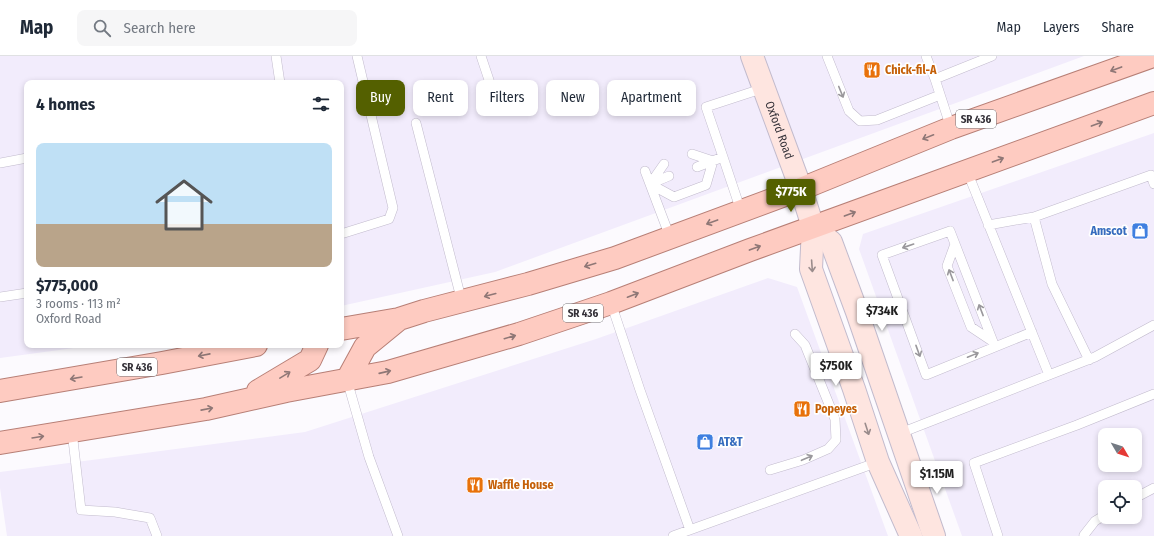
<!DOCTYPE html>
<meta charset="utf-8">
<style>
:root{--surface:#fff;--page:#f6f6f7;--text:#1f2937;--muted:#747a83;--line:#e0e1e3;--accent:#546000}
body{margin:0;font-family:"Fira Sans Condensed",sans-serif;background:var(--page);color:var(--text);height:100vh;display:flex;flex-direction:column;font-size:15px;white-space:nowrap}
*{box-sizing:border-box;margin:0}
p{font-size:13px;color:var(--muted)}
.icon{flex:none;width:22px;height:22px;fill:none;stroke:currentColor;stroke-width:2;stroke-linecap:round;stroke-linejoin:round}
.map{position:relative;flex:1;overflow:hidden}
.sheet{position:absolute;left:24px;top:24px;width:320px;height:268px;display:flex;flex-direction:column;background:var(--surface);border-radius:8px;box-shadow:0 2px 6px #0003}
.sheet>*{flex:none}
.hud{position:absolute;left:356px;top:24px;width:380px;height:36px;display:flex;gap:8px}
.needle{width:26px;rotate:129deg}
.buttons{position:absolute;left:1098px;top:372px;display:grid;gap:8px}
.buttons a{display:grid;place-items:center;width:44px;height:44px;border-radius:8px;background:var(--surface);box-shadow:0 2px 6px #0003;font-size:20px}
.price{position:absolute;translate:-50% -34px;padding:0 9px;border-radius:4px;background:#fff;color:#222;font-size:13px;line-height:26px;filter:drop-shadow(0 1px 2px #0008)}
.price::after{content:'';position:absolute;left:50%;top:24px;width:12px;height:9px;margin-left:-6px;background:inherit;clip-path:polygon(0 0,100% 0,50% 100%)}
.price.selected{background:var(--accent);color:#fff}
ul{padding:0;list-style:none}
li{display:grid;align-content:center;gap:8px;height:212px;padding:0 12px}
li span{display:grid;place-items:center;height:124px;border-radius:8px;color:#555}
li>.icon{margin-inline-start:auto}
span .icon{width:72px;height:72px;fill:#fffc;stroke-width:1}
li b{font-size:17px}
h2{display:flex;justify-content:space-between;align-items:center;height:48px;padding:0 12px;font-size:17px}
.pill{padding:0 14px;border-radius:8px;background:var(--surface);box-shadow:0 2px 6px #0003;font-size:14px;line-height:36px}
.pill.selected{background:var(--accent);color:#fff}
header{display:flex;align-items:center;gap:24px;box-sizing:border-box;height:56px;padding:0 20px;background:var(--surface);border-bottom:1px solid var(--line)}
header strong{font-size:19px}
nav{display:flex;gap:22px;margin-inline-start:auto;font-size:14px}
.search{width:280px;height:36px;background:var(--page);display:flex;align-items:center;gap:10px;box-sizing:border-box;padding:0 14px;border-radius:8px;color:var(--muted);font-size:15px}
.map>svg:first-child{display:block}
</style>
<header>
<strong>Map</strong>
<div class="search"><svg class="icon" aria-label="search" viewBox="0 0 24 24"><circle cx="10" cy="10" r="6"/><path d="M15 15l6 6"/></svg>Search here</div>
<nav><a>Map</a><a>Layers</a><a>Share</a></nav>
</header>
<div class="map">
<svg width="1154" height="480" viewBox="0 0 1154 480">
<rect width="100%" height="100%" fill="#fcfafe"/>
<path fill="#f2ecfc" fill-rule="evenodd" d="M0 0H1084L495 216 341 250V27H27V289H96L0 302Z
M1154 77V480H962L859 193 863 178ZM1105 379H1135V409H1105ZM1105 431H1135V461H1105Z
M768 222 797 231 888 480H7L0 432V416L305 376 596 283Z"/>
<g fill="none" stroke-linecap="round" stroke-linejoin="round">
<g stroke="#c2bbcd" stroke-width="10">
<path id="lane" d="M276 0 280 27
M481 0 494 39
M827 0 849 55 860 65 877 64 940 39
M926 0 935 23
M416 67 462 246
M951 72 935 23 992 0
M723 101 741 155
M0 107 27 102
M697 111 723 101 706 51 764 32
M645 115 670 181
M967 115 1049 319
M650 128 674 141 706 129 713 105 692 98
M650 128 664 108
M650 128 669 120
M1034 161 1052 228 1089 304
M988 169 1034 161 1151 119 1154 128
M341 178 389 163 393 152 357 0
M955 188 947 210 971 271 992 285
M0 241 27 237
M611 247 640 334 690 474
M995 291 950 175 882 199 926 319 1032 276
M347 324 369 401 398 480
M72 375 81 454 115 456 150 462 157 480
M898 378 1095 301 1154 269
M770 414 803 404 828 393 836 384 835 363 805 289 795 278
M1135 442 1154 432
M673 480 878 406
M998 480 974 407 1077 369 1154 338
M1085 480 1084 479 1095 465 1105 459"/>
</g>
<g stroke="#c2bbcd" stroke-width="24">
<g id="secondary">
<path id="s1" d="M752 0 801 133 813 171 811 213 854 333 878 406 911 480"/>
<path d="M813 171 831 186 857 256 934 480"/>
</g>
</g>
<g stroke="#b77f76" stroke-width="24">
<path id="primary" d="M341 273 399 263 424 255 528 228 615 202 801 133 951 72 1153 0
M347 324 365 291 398 264
M0 335 162 307 256 289
M258 335 310 304 317 289
M0 387 206 353 286 335 388 316 519 278 611 247 750 194 1154 47"/>
</g>
<use href="#lane" stroke="#fff" stroke-width="9"/>
<use href="#secondary" stroke="#fee5e0" stroke-width="22"/>
<use href="#primary" stroke="#fecbc1" stroke-width="22"/>
</g>
<defs><path id="oneway-shaft" d="M-6 0H5M1.5-3L5.5 0L1.5 3" fill="none" stroke-width="1.6" stroke-linecap="round" stroke-linejoin="round"/></defs>
<g stroke="#8f7776">
<use href="#oneway-shaft" transform="translate(1116 13) rotate(160)"/>
<use href="#oneway-shaft" transform="translate(1097 68) rotate(-20)"/>
<use href="#oneway-shaft" transform="translate(928 81) rotate(158)"/>
<use href="#oneway-shaft" transform="translate(998 104) rotate(-20)"/>
<use href="#oneway-shaft" transform="translate(850 158) rotate(-20)"/>
<use href="#oneway-shaft" transform="translate(712 166) rotate(160)"/>
<use href="#oneway-shaft" transform="translate(755 192) rotate(-20)"/>
<use href="#oneway-shaft" transform="translate(590 209) rotate(163)"/>
<use href="#oneway-shaft" transform="translate(490 239) rotate(165)"/>
<use href="#oneway-shaft" transform="translate(633 239) rotate(-21)"/>
<use href="#oneway-shaft" transform="translate(510 281) rotate(-16)"/>
<use href="#oneway-shaft" transform="translate(204 299) rotate(169)"/>
<use href="#oneway-shaft" transform="translate(385 316) rotate(-13)"/>
<use href="#oneway-shaft" transform="translate(285 319) rotate(-31)"/>
<use href="#oneway-shaft" transform="translate(76 322) rotate(170)"/>
<use href="#oneway-shaft" transform="translate(207 353) rotate(-11)"/>
<use href="#oneway-shaft" transform="translate(38 381) rotate(-9)"/>
</g>
<g stroke="#9a989c">
<use href="#oneway-shaft" transform="translate(841 36) rotate(68)"/>
<use href="#oneway-shaft" transform="translate(908 190) rotate(161)"/>
<use href="#oneway-shaft" transform="translate(951 219) rotate(-111)"/>
<use href="#oneway-shaft" transform="translate(981 254) rotate(-111)"/>
<use href="#oneway-shaft" transform="translate(918 295) rotate(70)"/>
<use href="#oneway-shaft" transform="translate(973 299) rotate(-22)"/>
<use href="#oneway-shaft" transform="translate(807 402) rotate(-23)"/>
</g>
<g stroke="#9a8c8c">
<use href="#oneway-shaft" transform="translate(812 210) rotate(86)"/>
<use href="#oneway-shaft" transform="translate(867 373) rotate(72)"/>
</g>
<defs>
<g id="restaurant-square" transform="scale(0.9)"><rect x="-9" y="-9" width="18" height="18" rx="4" fill="#e8710a" stroke="#fff"/><path d="M-5-6h1v4h1v-4h1v4h1v-4h1v5L-1.5 .5V6h-2V.5L-5-1ZM5-6V6H3V1.5H1.5Q1.5-4 5-6Z" fill="#fff"/></g>
<g id="shop-square" transform="scale(0.9)"><rect x="-9" y="-9" width="18" height="18" rx="4" fill="#3f7fe0" stroke="#fff"/><path d="M-5-2.5h2.3a2.7 3.5 0 0 1 5.4 0H5L5.5 6h-11ZM-1.5-2.5h3a1.5 2.3 0 0 0-3 0Z" fill="#fff"/></g>
</defs>
<g fill-rule="evenodd">
<use href="#restaurant-square" x="872" y="14"/>
<use href="#shop-square" x="1140" y="175"/>
<use href="#restaurant-square" x="802" y="353"/>
<use href="#shop-square" x="705" y="386"/>
<use href="#restaurant-square" x="475" y="429"/>
</g>
<g text-anchor="middle" dominant-baseline="central" stroke-width="3.5" stroke-linejoin="round" paint-order="stroke">
<g fill="#fff" stroke="#727074" stroke-width="1">
<rect x="956" y="54" width="40" height="18" rx="3"/>
<rect x="563" y="248" width="40" height="18" rx="3"/>
<rect x="117" y="302" width="40" height="18" rx="3"/>
</g>
<g font-size="11" font-weight="bold" fill="#353239">
<text x="976" y="63">SR 436</text>
<text x="583" y="257">SR 436</text>
<text x="137" y="311">SR 436</text>
</g>
<g font-size="12" font-weight="bold" fill="#c56008" stroke="#fff" text-anchor="start">
<text x="885" y="14">Chick-fil-A</text>
<text x="815" y="353">Popeyes</text>
<text x="488" y="429">Waffle House</text>
</g>
<g font-size="12" fill="#353239" stroke="#fff">
<text stroke="none"><textPath href="#s1" startOffset="79">Oxford Road</textPath></text>
</g>
<g font-size="12" font-weight="bold" fill="#366cbe" stroke="#fff" text-anchor="end">
<text x="1127" y="175">Amscot</text>
<text x="718" y="386" text-anchor="start">AT&amp;T</text>
</g>
</g>
</svg>
<div class="buttons">
<a><svg class="needle" viewBox="-14 -14 28 28"><path d="M0-13l5 13h-10z" fill="#e53935"/><path d="M0 13l5-13h-10z" fill="#747a83"/></svg></a>
<a><svg class="icon" aria-label="locate" viewBox="0 0 24 24"><circle cx="12" cy="12" r="6"/><path d="M12 2v4M12 18v4M2 12h4M18 12h4"/></svg></a>
</div>
<b class="price selected" style="left:791px;top:157px">$775K</b>
<b class="price" style="left:882px;top:276px">$734K</b>
<b class="price" style="left:836px;top:331px">$750K</b>
<b class="price" style="left:937px;top:439px">$1.15M</b>
<div class="hud">
<a class="pill selected">Buy</a>
<a class="pill">Rent</a>
<a class="pill">Filters</a>
<a class="pill">New</a>
<a class="pill">Apartment</a>
</div>
<section class="sheet">
<h2>4 homes<svg class="icon" aria-label="filters" viewBox="0 0 24 24"><path d="M4 7h16M4 17h16"/><circle cx="9" cy="7" r="2"/><circle cx="15" cy="17" r="2"/></svg></h2>
<ul>
<li><span style="background:linear-gradient(#bfe0f5 65%,#b9a48a 0)"><svg class="icon" aria-label="home" viewBox="0 0 24 24"><path d="M3 11l9-7 9 7M6 9v11h12V9"/></svg></span><div><b>$775,000</b><p>3 rooms · 113 m²</p><p>Oxford Road</p></div></li>
</ul>
</section>
</div>
